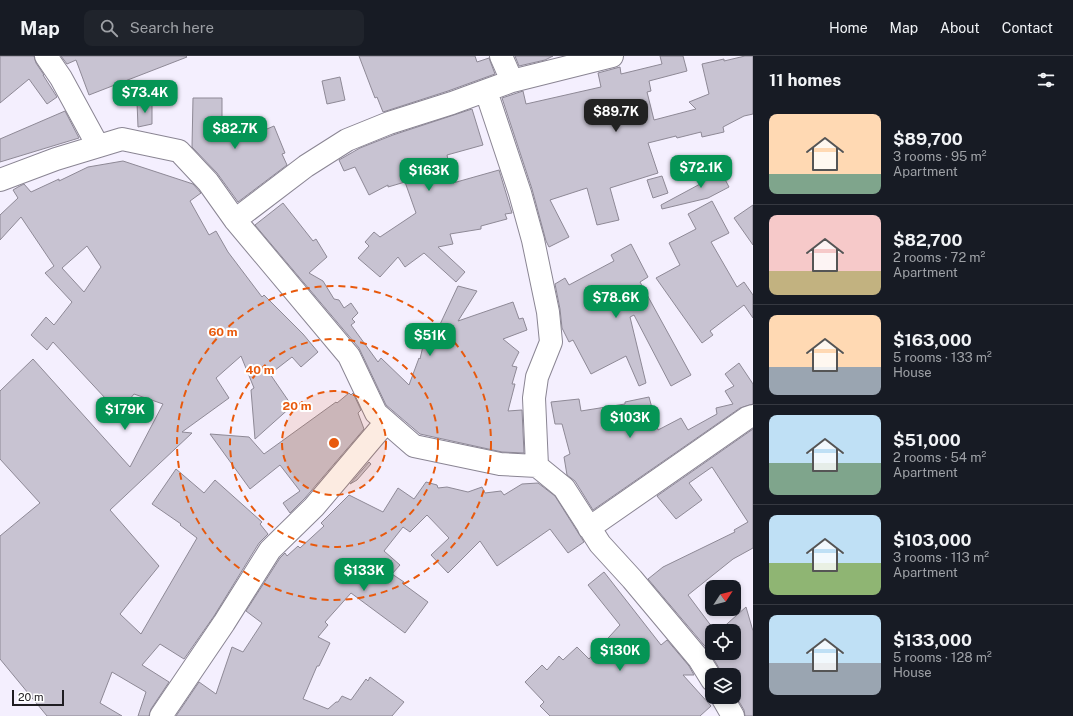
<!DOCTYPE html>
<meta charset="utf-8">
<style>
:root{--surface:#171b24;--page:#20242c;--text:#f1f3f6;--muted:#9ea1a6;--line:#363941;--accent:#059555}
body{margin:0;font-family:"Public Sans",sans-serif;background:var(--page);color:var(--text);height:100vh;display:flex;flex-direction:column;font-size:15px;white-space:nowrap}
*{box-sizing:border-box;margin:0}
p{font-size:13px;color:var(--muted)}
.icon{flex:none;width:22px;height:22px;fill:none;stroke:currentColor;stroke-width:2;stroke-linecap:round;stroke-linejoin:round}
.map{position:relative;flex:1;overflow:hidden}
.panel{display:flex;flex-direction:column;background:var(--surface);width:320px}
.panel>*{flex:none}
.needle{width:26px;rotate:54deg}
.controls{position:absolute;left:705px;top:524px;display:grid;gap:8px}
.controls a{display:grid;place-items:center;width:36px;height:36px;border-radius:8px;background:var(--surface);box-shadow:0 2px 6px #0003;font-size:20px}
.scale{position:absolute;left:12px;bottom:10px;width:52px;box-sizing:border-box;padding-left:4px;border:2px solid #1f1d22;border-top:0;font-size:11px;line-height:14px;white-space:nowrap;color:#1f1d22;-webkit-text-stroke:3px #fff;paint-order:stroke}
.price{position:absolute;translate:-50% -34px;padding:0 9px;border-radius:8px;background:var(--accent);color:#fff;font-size:13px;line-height:26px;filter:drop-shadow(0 1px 2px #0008)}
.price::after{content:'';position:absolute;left:50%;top:24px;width:12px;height:9px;margin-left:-6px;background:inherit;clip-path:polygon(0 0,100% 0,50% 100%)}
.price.on{background:#222;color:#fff}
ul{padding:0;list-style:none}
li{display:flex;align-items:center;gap:12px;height:100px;padding:0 16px}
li+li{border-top:1px solid var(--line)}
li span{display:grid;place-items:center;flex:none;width:112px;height:80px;border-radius:8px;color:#555}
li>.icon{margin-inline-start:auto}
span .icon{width:48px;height:48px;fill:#fffc;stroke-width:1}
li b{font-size:17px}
h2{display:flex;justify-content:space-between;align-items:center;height:48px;padding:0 16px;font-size:17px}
header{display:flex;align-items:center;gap:24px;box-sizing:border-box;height:56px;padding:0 20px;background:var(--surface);border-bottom:1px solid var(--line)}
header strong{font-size:19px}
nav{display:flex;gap:22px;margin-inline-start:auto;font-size:14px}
.search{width:280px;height:36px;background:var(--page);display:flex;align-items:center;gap:10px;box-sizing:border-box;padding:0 14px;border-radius:8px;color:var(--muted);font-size:15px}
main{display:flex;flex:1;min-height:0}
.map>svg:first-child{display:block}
</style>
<header>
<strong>Map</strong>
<div class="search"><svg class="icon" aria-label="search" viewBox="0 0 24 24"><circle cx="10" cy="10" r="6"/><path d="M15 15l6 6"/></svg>Search here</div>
<nav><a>Home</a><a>Map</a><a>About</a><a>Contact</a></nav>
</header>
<main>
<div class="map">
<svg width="753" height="660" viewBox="0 0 753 660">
<rect width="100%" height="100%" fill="#f4effe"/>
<path fill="#c8c3d2" stroke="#8e8996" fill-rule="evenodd" d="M0 0H34L36 7 44 19H43L57 41 47 48 29 23 0 47Z
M61 0H186L187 1 89 39 76 4 67 8Z
M359 0H475L477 6 489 2 495 18 448 35 383 56 377 41 375 42Z
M515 0H553L545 4 519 10Z
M660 0H683L687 15 649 25 651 35 647 36 654 64 696 53 689 46 709 38 702 8 724 3V5L745 0H753V58L744 60 723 71 724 76 702 81 701 76 677 82 676 80 648 87 658 117 610 132 619 164 597 169 587 132 550 144 569 181 549 191 546 185 532 133 502 42 523 35 526 48 601 31 598 17 620 11 621 18 662 8Z
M340 21 345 44 327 48 322 25Z
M193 42H222V85L254 74 255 78 274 70 285 97 282 98 287 109 238 146 217 117 192 91Z
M137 46H152V68L138 71Z
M472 53 483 89 447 99 453 127 499 114 512 157 505 158 507 163 481 170V173L450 178 453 188 438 191 465 216 456 226 424 197 405 211 398 201 380 221 358 202 369 190 365 186 374 176 380 181 416 157 405 126 388 131V129L369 139 355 111 344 115 339 104 360 92 393 79Z
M65 55 79 82 0 106V83Z
M123 105 193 128 201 137 190 145 209 179 216 175 228 196 262 241 264 239 303 278 318 296 301 311 292 301 270 318 292 350 255 383 251 334 254 332 241 300 216 322 229 342 182 376 192 377 110 454 159 510 120 558 141 578 197 482 180 469 181 468 152 448 176 413 204 437 215 424 262 466 260 468 268 478 259 487 214 560 184 603 160 588 142 609 169 626 151 653 149 660H138L146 636 112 616 100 647 122 660H47L0 603V480L40 447 0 403V335L33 303 130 411 163 348 134 338 120 355 106 343 53 286 47 294 31 279 46 261 54 269 72 246 45 217 54 210 21 161 0 184V159L18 142 13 134 18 131 24 128 31 136 59 123V125L88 111ZM87 190 101 211 84 236 62 212Z
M718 110 729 131 708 142 662 153 661 149 702 127 698 121Z
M662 120 668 137 653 142 647 124Z
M712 145 729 177 711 186 737 231 744 226 753 239V262L744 249 710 275 713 279 702 287 656 222 680 209 669 187 696 173 688 158Z
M283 147 313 185 316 183 327 201 309 217 323 225 334 243 339 244 344 252 351 247 358 257 352 263 355 266 351 269 378 306 381 302 409 329 419 302 420 303 423 290 426 291 429 277 435 279 458 230 477 235 458 265 513 246 519 263 523 262 527 274 503 283 519 296 512 310 517 311 512 328H515L508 355 522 354 524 397 502 396 420 378 386 349 359 292 255 169Z
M753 149V189L734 162Z
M631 188 648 221 640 226 691 319 671 330 634 259 630 261 646 327 639 330 626 300 591 318 573 284 569 286 562 272 560 253 555 228 565 222 569 229 614 205 611 199Z
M739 307 753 328V348L740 352 593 454 575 425 567 419 564 401 570 398 562 368H555L551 346 579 343 581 355 625 348V346L649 341 658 374 681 362 688 374 717 358 716 352 733 348 725 335 734 330 725 318Z
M349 337 351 339 353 337 361 354 358 357 364 373 305 442 290 457 283 447 300 435 280 409 250 433 210 378 249 381 264 398 336 346 337 347Z
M753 373V492L733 503 688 539 715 575H712V597H734V575H719L746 551 753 575V660H745L744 654 734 637V619H723L709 595 648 523 663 511 735 476 734 474 748 466 712 411 689 427 702 444 676 463 657 440Z
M369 406 371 408 357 424 350 428Z
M426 426 437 429 438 432 447 431 468 436 482 431 485 437 501 435 504 439 522 428 538 427 555 440 584 486 568 497 550 473 497 510 480 485 448 517 431 499 449 482 427 459 410 476 403 471 384 495 400 509 392 518 404 526 402 527 428 546 405 577 351 537 325 566 328 569 318 581 330 587 319 610H317L303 643 328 653 336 646H338L342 640 351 644 366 623 368 625 370 621 404 646 392 660H176L199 626 216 638 232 591 243 596 262 567 246 555 280 502 285 497 287 500 298 490 300 492 324 470 321 467 349 439 383 456 398 432 414 443Z
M604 516 661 589 667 584 689 610 694 619H683L711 650 700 660H550L540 650 544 646 525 626 542 609 547 614 559 600 563 604 577 591 589 603 620 569 588 529Z"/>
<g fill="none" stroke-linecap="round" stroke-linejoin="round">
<g stroke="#8a8593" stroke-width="24">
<path id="minor" d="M46 0 61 22 98 90
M501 0 512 25
M486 35 520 137 533 184 548 256 551 286 537 321 534 342 537 410
M0 124 56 103 122 83 179 95 208 126 235 164 349 300 376 357 414 390 500 408 537 410 564 432 600 488 632 523 699 603 712 624
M235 164 306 110 347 84 389 67 452 47 512 25 612 0
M589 472 747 362 753 360
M722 641 733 660
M161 660 224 567 270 494 314 451 386 366"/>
</g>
<use href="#minor" stroke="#fff" stroke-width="22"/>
</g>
<circle cx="334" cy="387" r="52" fill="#e8590c" fill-opacity=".12"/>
<g fill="none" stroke="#e8590c" stroke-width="2" stroke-dasharray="7 5">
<circle cx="334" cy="387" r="52"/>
<circle cx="334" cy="387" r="104"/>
<circle cx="334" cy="387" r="157"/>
</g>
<circle cx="334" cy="387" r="6" fill="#e8590c" stroke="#fff" stroke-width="2"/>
<g font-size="12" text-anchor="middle" font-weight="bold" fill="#e8590c" stroke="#fff" stroke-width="4" stroke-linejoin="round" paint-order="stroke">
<text x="223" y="280">60 m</text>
<text x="260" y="318">40 m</text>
<text x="297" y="354">20 m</text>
</g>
</svg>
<div class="controls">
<a><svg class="needle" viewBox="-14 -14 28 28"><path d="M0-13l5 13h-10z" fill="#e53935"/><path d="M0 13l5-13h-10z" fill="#9ea1a6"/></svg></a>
<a><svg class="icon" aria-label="locate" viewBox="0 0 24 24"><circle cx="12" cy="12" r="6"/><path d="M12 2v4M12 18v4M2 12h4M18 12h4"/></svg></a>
<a><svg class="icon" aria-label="layers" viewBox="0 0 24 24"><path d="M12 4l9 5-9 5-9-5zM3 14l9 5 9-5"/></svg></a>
</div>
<div class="scale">20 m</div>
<b class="price" style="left:145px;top:58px">$73.4K</b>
<b class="price on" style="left:616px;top:77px">$89.7K</b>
<b class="price" style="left:235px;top:94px">$82.7K</b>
<b class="price" style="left:701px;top:133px">$72.1K</b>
<b class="price" style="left:429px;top:136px">$163K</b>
<b class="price" style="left:616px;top:263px">$78.6K</b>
<b class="price" style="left:430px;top:301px">$51K</b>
<b class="price" style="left:125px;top:375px">$179K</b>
<b class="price" style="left:630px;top:383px">$103K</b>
<b class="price" style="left:364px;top:536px">$133K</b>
<b class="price" style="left:620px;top:616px">$130K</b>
</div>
<section class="panel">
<h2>11 homes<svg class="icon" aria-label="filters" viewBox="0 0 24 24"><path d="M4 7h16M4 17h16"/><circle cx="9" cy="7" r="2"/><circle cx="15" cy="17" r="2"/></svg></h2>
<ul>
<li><span style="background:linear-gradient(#ffd9b3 75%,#7fa58c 0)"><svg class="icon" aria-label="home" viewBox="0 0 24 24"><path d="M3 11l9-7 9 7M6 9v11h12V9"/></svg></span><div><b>$89,700</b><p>3 rooms · 95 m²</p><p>Apartment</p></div></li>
<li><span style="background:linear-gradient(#f6c9c9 70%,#c2b280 0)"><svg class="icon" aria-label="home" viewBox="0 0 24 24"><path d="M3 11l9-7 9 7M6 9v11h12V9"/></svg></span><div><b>$82,700</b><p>2 rooms · 72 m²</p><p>Apartment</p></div></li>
<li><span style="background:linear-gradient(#ffd9b3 65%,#9aa5b1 0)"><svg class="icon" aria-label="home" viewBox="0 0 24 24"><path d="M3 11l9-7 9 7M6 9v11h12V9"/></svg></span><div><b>$163,000</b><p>5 rooms · 133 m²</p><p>House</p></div></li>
<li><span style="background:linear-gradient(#bfe0f5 60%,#7fa58c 0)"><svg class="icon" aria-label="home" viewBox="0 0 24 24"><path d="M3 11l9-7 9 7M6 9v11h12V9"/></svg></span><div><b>$51,000</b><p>2 rooms · 54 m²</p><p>Apartment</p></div></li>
<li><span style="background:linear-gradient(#bfe0f5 60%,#8fb573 0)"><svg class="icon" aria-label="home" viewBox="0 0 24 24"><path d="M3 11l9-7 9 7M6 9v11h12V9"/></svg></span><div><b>$103,000</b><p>3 rooms · 113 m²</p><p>Apartment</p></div></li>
<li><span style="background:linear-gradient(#bfe0f5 60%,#9aa5b1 0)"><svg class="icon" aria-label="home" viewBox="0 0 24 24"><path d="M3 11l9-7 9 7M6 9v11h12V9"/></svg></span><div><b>$133,000</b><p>5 rooms · 128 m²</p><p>House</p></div></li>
</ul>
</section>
</main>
